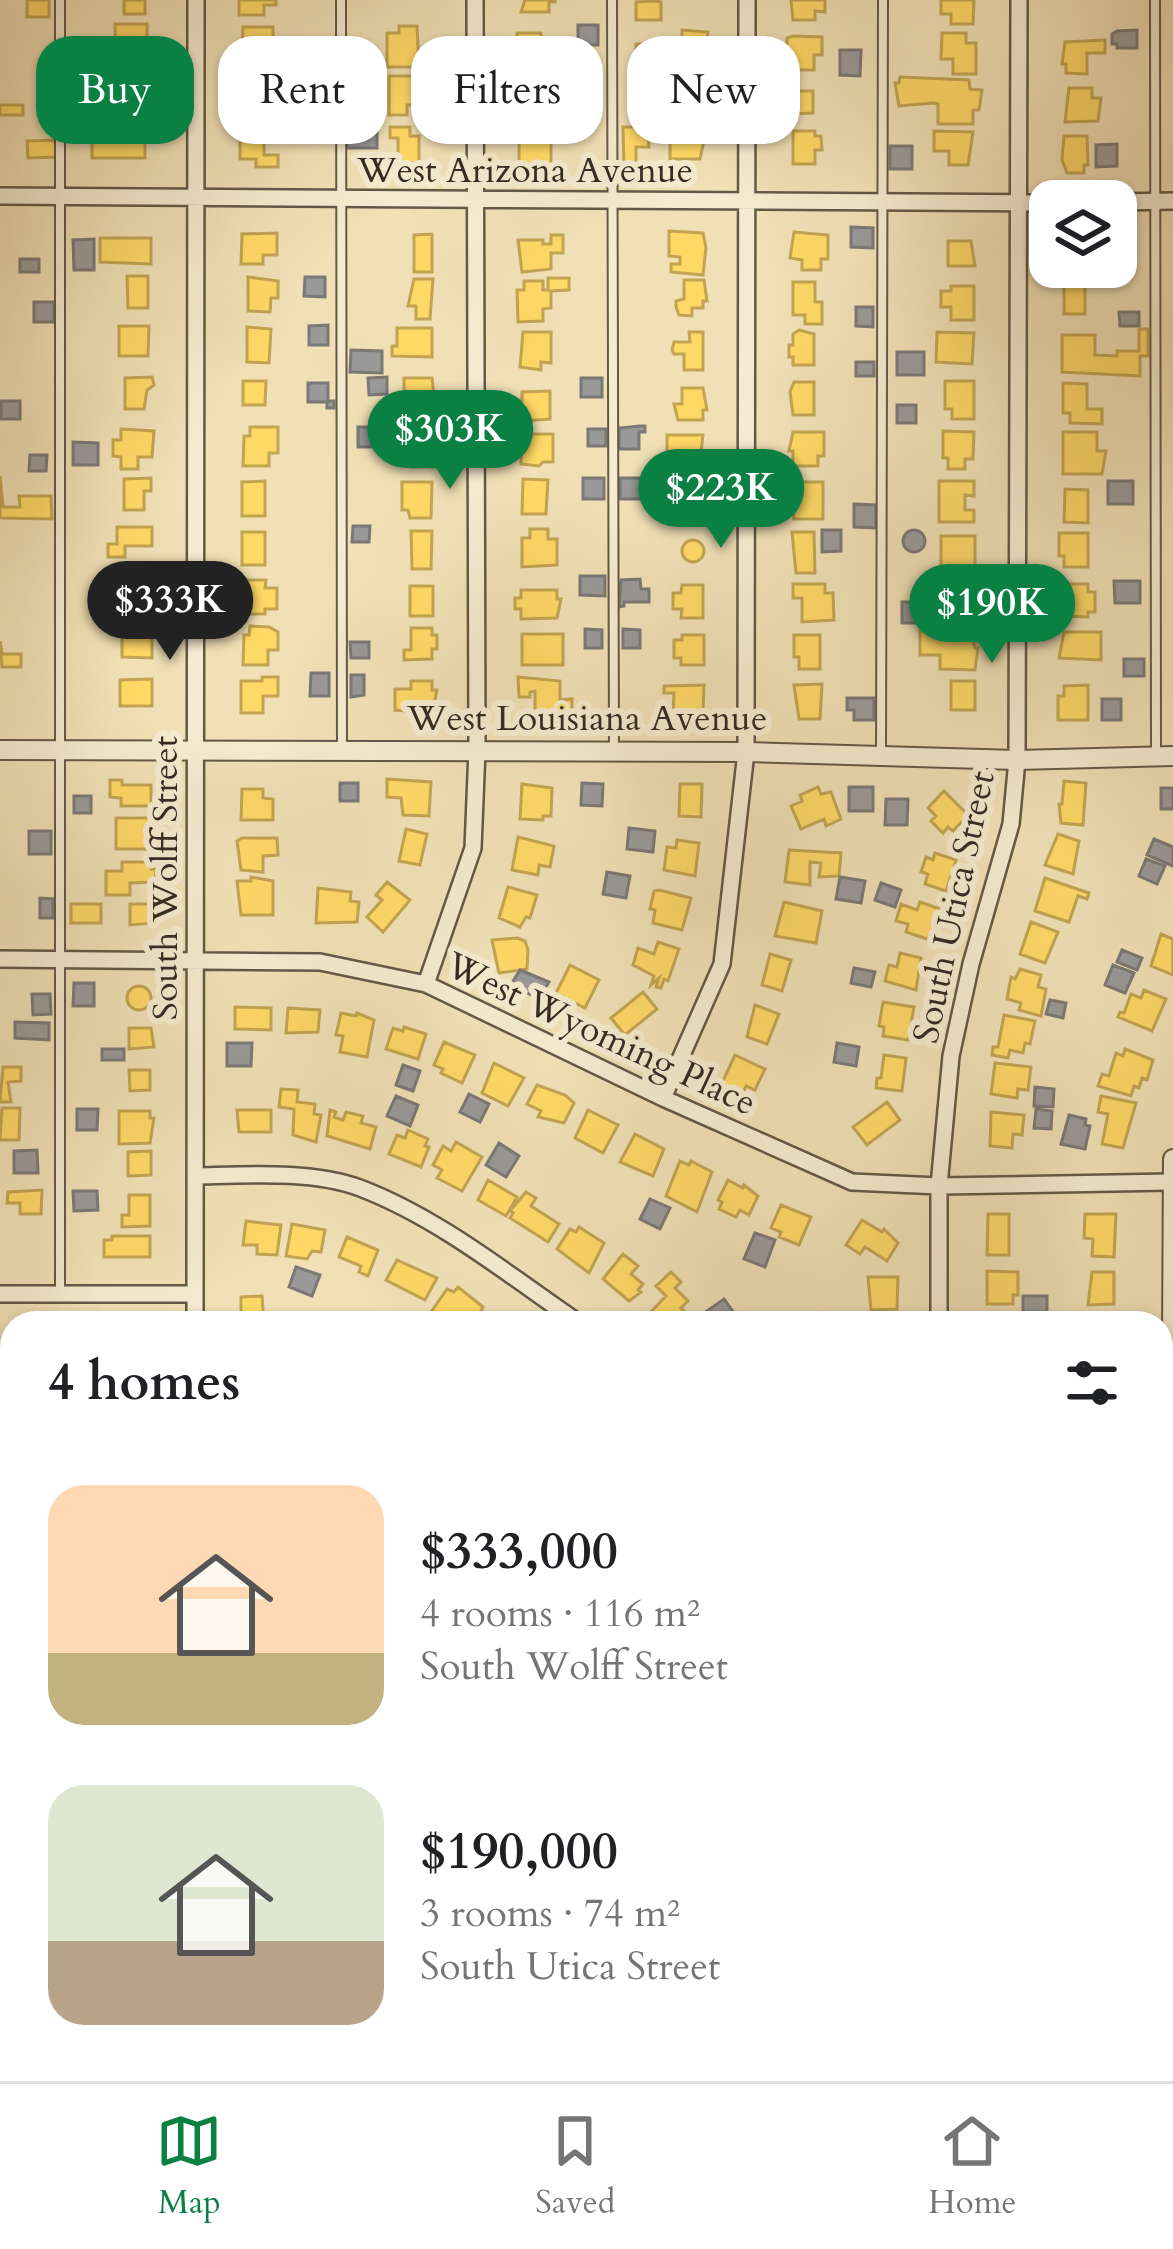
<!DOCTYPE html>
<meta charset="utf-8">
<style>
:root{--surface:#fff;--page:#f6f6f6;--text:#202124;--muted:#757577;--line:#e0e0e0;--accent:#0b8043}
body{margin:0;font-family:Cardo,serif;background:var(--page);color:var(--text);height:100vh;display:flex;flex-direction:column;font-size:45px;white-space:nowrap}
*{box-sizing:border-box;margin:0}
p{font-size:39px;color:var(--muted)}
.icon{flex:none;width:66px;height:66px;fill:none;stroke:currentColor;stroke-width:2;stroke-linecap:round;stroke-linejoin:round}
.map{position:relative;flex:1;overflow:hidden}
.sheet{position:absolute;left:0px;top:1311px;width:1173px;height:771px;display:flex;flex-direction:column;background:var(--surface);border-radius:36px 36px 0 0;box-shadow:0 3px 9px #0004}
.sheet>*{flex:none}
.guide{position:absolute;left:36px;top:36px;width:1101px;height:108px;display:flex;gap:24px}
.tools{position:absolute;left:1029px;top:180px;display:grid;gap:24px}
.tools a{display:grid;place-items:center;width:108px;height:108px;border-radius:24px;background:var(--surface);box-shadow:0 3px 9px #0004;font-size:60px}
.price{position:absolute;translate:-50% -102px;padding:0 27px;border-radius:42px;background:var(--accent);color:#fff;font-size:39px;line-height:78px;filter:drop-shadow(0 3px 6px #0008)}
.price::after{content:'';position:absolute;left:50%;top:72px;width:36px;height:27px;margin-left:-18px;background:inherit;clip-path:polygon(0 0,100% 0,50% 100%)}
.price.on{background:#222;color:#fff}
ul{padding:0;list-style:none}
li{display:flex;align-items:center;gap:36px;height:300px;padding:0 48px}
li span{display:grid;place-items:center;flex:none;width:336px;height:240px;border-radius:36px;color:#555}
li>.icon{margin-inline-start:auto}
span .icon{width:144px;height:144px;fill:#fffc;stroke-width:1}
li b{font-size:51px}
h2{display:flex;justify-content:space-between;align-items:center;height:144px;padding:0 48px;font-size:51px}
.pill{padding:0 42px;border-radius:36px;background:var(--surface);box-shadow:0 3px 9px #0004;font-size:42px;line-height:108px}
.pill.on{background:var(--accent);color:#fff}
.menu{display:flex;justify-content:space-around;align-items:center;height:168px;border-top:3px solid var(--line);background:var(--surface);font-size:33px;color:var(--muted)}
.menu a{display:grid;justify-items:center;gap:6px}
.menu .on{color:var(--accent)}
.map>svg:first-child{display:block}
</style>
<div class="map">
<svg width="1173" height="2081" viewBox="0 0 1173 2081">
<rect width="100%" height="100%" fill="#f1e0b6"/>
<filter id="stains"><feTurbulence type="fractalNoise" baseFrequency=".00167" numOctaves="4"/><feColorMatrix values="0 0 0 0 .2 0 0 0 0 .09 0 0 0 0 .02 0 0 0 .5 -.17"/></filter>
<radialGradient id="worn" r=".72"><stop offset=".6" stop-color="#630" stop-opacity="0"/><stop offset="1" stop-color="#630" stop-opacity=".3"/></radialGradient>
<path fill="#ffd966" stroke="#c2a452" stroke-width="3" d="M27 0H49V17H27Z
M124 0H145V14H124Z
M239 0H276V5H264V15H239Z
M525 0H555V2H549V12H521Z
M791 0H825V12L815 11V20H793Z
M941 0H974L973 24H951V14H941Z
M656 1 661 2V20H636V2Z
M115 24H147V58H115Z
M399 26H417L419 67H387V33H399Z
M243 27H273V55H262V66H241Z
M682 30 708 32 704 64H682Z
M517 33H541V63H517Z
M942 33H966V43H976V74H953V59H941Z
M794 36 822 37V55H814V70H793V58H787V38Z
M1105 40V53H1087V74L1066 73V64H1062L1065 42Z
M636 44H658L661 59H666V72L636 73Z
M82 47H110V59H103V71H82Z
M295 51H314V68H295Z
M77 72H94V95H77Z
M110 75H145V106H110Z
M389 76H418V105H407V115H389Z
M900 77 969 80 970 89 982 90 979 110H973V124H938V104L933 103 899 106 895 83H899Z
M241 79H273V95H283V107H241Z
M682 81H703L704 114H682Z
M521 83H540V114H521Z
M1069 88H1092V98H1101L1098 121 1065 122Z
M791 91H813V113L791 114Z
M293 101H314V119H293Z
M0 105H23V115H0Z
M92 124H145V158H92Z
M240 124H264V155H278V167H256V159H240Z
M519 126H537V142H551V164L519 163Z
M390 127H410V136H419V163H398V138H390Z
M623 127H645L648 137 649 147H636V169L624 170Z
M793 131H815V136H821L822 150H815V164H793Z
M934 131 973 132 968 165H949V151H934Z
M670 134H700L703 145 700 159H670Z
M1064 136H1087L1088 165H1084V173H1067L1062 160Z
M56 140 57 157 28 158 27 141Z
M669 231 703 233 706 248 703 275 671 272V264H680V257L669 256Z
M794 232 828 235V259H821V270H802V260L790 258Z
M277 233V255H263V264H241L242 234Z
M432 234V272H414V235Z
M551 235H563V253H551V269L522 272 518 240H543V244H551Z
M100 238H151V264L100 262Z
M948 241H971L975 266H948Z
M127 276H148V308H128Z
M248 277 278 281V298H271L270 312 248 311Z
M548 278H569V290L551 291V308L543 309V321L518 322 517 290H524V281H543V290H548Z
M414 279H433L430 319H416V306H408Z
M684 280H704L707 301H703V308H692V316L679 315 676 307V301L684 299Z
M793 282H815V302H822V324H805V315H793Z
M1064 282H1085V314H1064Z
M951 286H974V320H951V307H941V291H951Z
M119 326H149L148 356H119Z
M247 327 271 329 269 363 247 362Z
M397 328H432V357L392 356V346H397Z
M1139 329H1148V356H1140V376L1062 372V335H1095V355L1117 356V351H1139Z
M799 330 814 334V365H793V357H789V345H793V334Z
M523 332H551V363L541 362V370L520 367Z
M689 332H703V370H684V354H674L672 350 674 342H690Z
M937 332 974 333 972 364 936 362Z
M152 377 154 385 147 390 144 409H125V378Z
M404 378H432L435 405H415V409H408L404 405Z
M243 381H266L265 405H243Z
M945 381H974V419H952V409H945Z
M794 382H814V415H793L790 392Z
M1063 383 1087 384V409H1102V424L1070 423V413H1063Z
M682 388H703L707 410H703V420H678L674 404H682Z
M550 391V419L523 421 522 412H515V400H522V392Z
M250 427H278V453H269V466H243L244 436H250Z
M393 427H432V467H411V444H393Z
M121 429 154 431 152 457H138V469H121V457L113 456V440H121Z
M943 431 974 432 973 459H965V469H948V458H943Z
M793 432H824V456H818V466H793V451H789Z
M1063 432H1097V451H1106L1102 474H1063Z
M521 434H553V462H543L539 466 521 464Z
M667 435H703L699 469H678V455H667Z
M0 476 3 507H20L19 496H51L52 519 0 518Z
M151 478V491H144V510H124V479Z
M523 479 548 480 546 514H522Z
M265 481V516H242V482Z
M939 481H974V496L965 495V510H974V522H939Z
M402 482H432L431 518H410L408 510H402Z
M792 482H823V519H794L792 505H788Z
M677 485H697L703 507H698V518H678Z
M1065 489 1088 490V523L1064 522Z
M117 527H152V546H125V557H108V544H117Z
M530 529H548V539H557V565L522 567V538H530Z
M411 531H432L431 569H412Z
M242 532H265V565H242Z
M792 532H814L815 573H796Z
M1059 533H1088V567H1064V556H1059Z
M941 536H975V568H941Z
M682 551a11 11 0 1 1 22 0a11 11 0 1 1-22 0Z
M947 578 971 581 974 623H952L951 595H943Z
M124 579H151V591H143V610H123Z
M242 580H266L265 588H277V609H265V614H242Z
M793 584H825V593H833L834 620 802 622V598H793Z
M1064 584H1088V592H1095V612H1088V617L1064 616Z
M682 585H703V618H681L682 609H673V593H681Z
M410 586H433V616H410Z
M521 590H557V599H561L557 618 521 619V609H515V598H521Z
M250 626 269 627 278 632V650H268V665H243L244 635H249Z
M411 628H432V635H437V649H432V659L404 660V650H411Z
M971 630 975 648H978L975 670 940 669V655H920V631Z
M122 632H152V658L122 657Z
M1064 632H1101V660L1059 658Z
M522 634H563V665H522Z
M682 635H704V665H681V658H674V640H682Z
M794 635H820V669H799V657H794Z
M0 641 2 654H21V667H2Z
M262 677H278V696H263V713H241V681H262Z
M518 677 560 681V700L572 699V719L535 720V691L530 692V697H519Z
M152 679V706H120V680Z
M411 681H432V690H437L432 713 395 710V689H411Z
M951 681H975V710H951Z
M822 684 820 719H799L794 685Z
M704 685 703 714H673L674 693H664V686Z
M1088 685V720H1058V696H1064V686Z
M387 779 431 782 429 816 403 815 401 798 387 797Z
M110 780H122V785H151V806H121V798L110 797Z
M1064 781 1086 783 1083 825 1061 823 1059 804H1062Z
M522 784 552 788 551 816H543V820L520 819Z
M680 784H702L701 817 679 816Z
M818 787 821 794 831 792 841 819 826 826 824 819 801 829 791 806 802 801 800 795Z
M242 789H263V798L273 799V820H241Z
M944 791 968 815 953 831 948 827 943 833 931 821 936 816 928 808Z
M116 818H151V849H116Z
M406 829 427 834 420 865 399 861Z
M1058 834 1079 841 1073 874 1045 865Z
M518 837 554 846 550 867 539 865 538 875 512 870Z
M242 838H277L278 855 263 856V872L241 870 237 841Z
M677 840 699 843 695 876 664 870 667 847 676 848Z
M789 850 841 853 839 876 819 877 821 863 810 862V885L785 882Z
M935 853 956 860 946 891 925 884 928 874 921 872 926 857 933 860Z
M122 862H151V869H156L155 882 130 883V895H106V871H122Z
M251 877 273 881V915H241L237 881H251Z
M1045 878 1089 893 1087 899 1078 896 1069 922 1035 911Z
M387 882 410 900 383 932 367 917 382 900 376 895Z
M508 887 537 895 530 918 526 917 520 927 499 918Z
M318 888 351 892 350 901 359 902 357 922 316 923Z
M659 890 691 898 682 930 653 923 655 910 650 909 654 891Z
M784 902 822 911 816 943 775 936Z
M920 902 940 909 930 940 906 932 908 924 896 921 901 904 917 910Z
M71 904H101V923H71Z
M130 904H150L155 923 130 925Z
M1031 922 1058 932 1045 963 1020 954Z
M1161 934 1173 939V975L1151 966Z
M517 938 525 941 528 950 527 969 499 973 492 940Z
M658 942 679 949 668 981 664 979 661 988 656 987 659 978 651 985 654 976 633 965 638 948 654 954Z
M900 953 921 958 916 990 885 981 889 965 897 967Z
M770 954 791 960 782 991 762 985Z
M570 965 599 980 585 1008 556 993Z
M1020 969 1041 975 1038 987 1046 989 1041 1016 1019 1010 1021 1003 1007 999 1011 977 1015 979Z
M127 998a12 12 0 1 1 24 0a12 12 0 1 1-24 0Z
M1144 990 1166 999 1152 1031 1118 1017 1120 1012 1124 1013 1131 994 1141 998Z
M643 992 657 1009 625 1035 611 1018Z
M883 1002 914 1007 908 1040 883 1036 884 1027 879 1026Z
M755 1005 779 1014 767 1044 747 1037Z
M235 1007 271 1008V1030L235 1029Z
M288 1008 320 1010 318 1032 286 1033Z
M341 1013 356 1016 357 1013 374 1020 367 1057 340 1052 343 1036 336 1035Z
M1004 1015 1035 1021 1030 1044 1025 1043 1023 1053 1010 1050 1008 1058 992 1055 993 1047H998Z
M404 1027 426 1034 418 1059 386 1049 393 1028 403 1031Z
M129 1028H151L154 1047 129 1049Z
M444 1042 475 1055 462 1083 441 1073 443 1069 434 1065Z
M1125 1049 1153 1060 1147 1080 1142 1078 1139 1088 1134 1086 1131 1096 1098 1086 1102 1074 1109 1076 1116 1053 1123 1056Z
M735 1055 765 1069 755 1090 746 1086 742 1095 721 1085Z
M884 1055 906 1058 902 1091 876 1088 877 1078H881Z
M494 1063 524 1078 508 1106 482 1093Z
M995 1063 1031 1067 1028 1090 1018 1089 1017 1098 991 1094Z
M3 1067H21V1081L8 1082 11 1102H0Z
M129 1070H150V1090L130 1091Z
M537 1085 565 1095 574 1103 564 1123 538 1117 541 1111 527 1104Z
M281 1089 298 1090 297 1102 315 1104 314 1114 321 1115 316 1142 293 1135 294 1109 279 1107Z
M1101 1096 1136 1103 1123 1148 1102 1144 1108 1114 1098 1112Z
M887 1102 900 1120 867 1145 853 1127Z
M2 1108H20L19 1140H0Z
M237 1110H271V1132H239Z
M330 1110 336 1112 334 1117 343 1120 346 1112 363 1116 361 1123 376 1127 370 1149 327 1136Z
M588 1110 618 1125 603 1153 575 1138Z
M119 1111H150V1118H154L150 1143 119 1144Z
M991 1112 1024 1115 1022 1135 1013 1134 1012 1148 990 1146Z
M408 1130 428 1139 425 1146 429 1147 421 1167 389 1154 397 1135 405 1138Z
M635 1134 664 1149 653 1176 620 1162Z
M456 1142 482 1157 462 1191 437 1178 442 1170 433 1165 443 1146 451 1151Z
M151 1151V1175L128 1176V1152Z
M680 1161 689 1165 691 1161 712 1172 697 1212 666 1196Z
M488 1180 517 1197 506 1216 478 1200Z
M728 1180 743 1188 744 1185 758 1196 749 1215 740 1210 736 1217 719 1209 722 1202 718 1200Z
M42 1190 41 1214H20V1203H7L8 1192Z
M526 1192 536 1198 531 1206 559 1224 548 1242 510 1218 513 1213 510 1211Z
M129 1195H150V1226L122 1227V1215H129Z
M781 1205 811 1217 799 1245 779 1237 781 1232 771 1228Z
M988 1214H1009V1255H987Z
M1085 1214H1116L1114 1257 1092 1256 1093 1239 1084 1238Z
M862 1220 882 1232 884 1229 898 1243 887 1261 865 1247 860 1254 846 1245Z
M246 1221 281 1225 277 1255 257 1254V1245H243Z
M292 1224 325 1230 321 1252 312 1251 307 1259 286 1256Z
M579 1227 604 1243 589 1273 557 1249 570 1229 576 1232Z
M112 1236H150V1257H104V1240H112Z
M347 1237 378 1250 368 1276 359 1272 361 1266 339 1257Z
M623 1254 638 1266 631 1274 643 1284 638 1290 641 1292 629 1301 603 1279Z
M397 1260 437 1278 425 1300 386 1280Z
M987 1271 1018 1272V1295H1013V1304H987Z
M671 1272 681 1282 675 1288 688 1301 681 1308 687 1314 678 1323H650L645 1318 666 1296 656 1286Z
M1092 1272H1114V1304L1088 1305Z
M868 1277H898L897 1309 871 1310Z
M458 1287 483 1307 475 1323H445L429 1315 447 1289 454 1292Z
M262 1296 264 1323H241V1297Z
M12 1342V1377H8V1367H3L4 1345Z
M12 1546V1576L0 1570 5 1551 9 1553Z
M0 1592 12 1594V1638L0 1636Z
M0 1652 11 1653 12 1694H0Z
M0 1706H12L9 1748H0Z
M0 1762H12L9 1805 0 1804Z
M0 1882H12L11 1925H0Z
M0 1932H12V1974H0Z
M0 1998H12V2024L0 2023Z
M0 2035H12V2070L15 2072H0Z
M984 2070H1009V2080H984Z
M1087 2070H1111V2081H1087Z"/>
<path fill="#999" stroke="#7b7876" stroke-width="3" d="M578 25H598V45H578Z
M1137 30V48H1117V44H1112V34L1117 31Z
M840 50H861L860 76 840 75Z
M629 80H647V97H629Z
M574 105H593V119H574Z
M347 126H377V148H347Z
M1117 144V166L1096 167V145Z
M890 146H912V169H890Z
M851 227 873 228V248L851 247Z
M94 239V270H74L73 240Z
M1116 250H1123V277L1105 276V267H1116Z
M20 259H39V272H20Z
M305 277H325V297L304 296Z
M54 302V322H34V302Z
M856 307H873V327L856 326Z
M1119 312H1139V326H1120Z
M328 325V345H309V326Z
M351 350 382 351V373L350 372Z
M897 352H924V375H897Z
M856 362H874V376H856Z
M387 377V394L369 395 368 378Z
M581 378H602V397H581Z
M308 383H328V401H334V408H327V402H308Z
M1 401H20V419H1Z
M897 405H916V423H897Z
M640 426H645V432H639V449H619V428Z
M358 427H378V447H358Z
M588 429H606V446H588Z
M73 442 98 443V465H73Z
M30 455H47L46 471H29Z
M583 478H604V499H583Z
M620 478H646L645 499H620Z
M1108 481H1133V504H1108Z
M854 504 876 505V528L854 527Z
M353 526H370L369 542H352Z
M903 541a11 11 0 1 1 22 0a11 11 0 1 1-22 0Z
M822 530H841V551L822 552Z
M605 576V596L580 595V576Z
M640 579 641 589H649V602H624V606L619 607 621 580Z
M1114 581H1140V603H1115Z
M902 602H925L924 623H902Z
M94 603 112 604V619H94Z
M585 629 602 630V648H585Z
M623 629 640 630V648H623Z
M350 642H369V658H351Z
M1124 659H1144V676H1124Z
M311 673H329V696H310Z
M351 675H364V695L351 697Z
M847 698H874V720H854V710H847Z
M1102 699H1121V720H1102Z
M340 783H358V801H340Z
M582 783 603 784 602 806 581 805Z
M849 787H873V811H849Z
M1161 788H1173V809H1161Z
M74 796H91V813H74Z
M886 799H908L907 825H885Z
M629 828 655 831 653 852 627 849Z
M29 831H51V854H29Z
M1154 839 1173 847V866L1147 855Z
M1146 859 1165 866 1157 884 1139 876Z
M607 872 630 876 626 898 603 894Z
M840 877 865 881 861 903 836 899Z
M881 883 901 890 895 907 875 900Z
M40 898 53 899V918H40Z
M1122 950 1142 958 1137 970 1117 962Z
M1113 965 1134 973 1125 993 1105 985Z
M854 968 875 972 871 987 851 983Z
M520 970 549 982 539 998 510 986Z
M74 983H94V1006H73Z
M32 994H50L51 1014 33 1015Z
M1050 1000 1066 1003 1063 1018 1046 1014Z
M15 1022 49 1023V1040L15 1038Z
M227 1043H252L251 1066H227Z
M837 1043 859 1047 856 1066 834 1062Z
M102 1049H124V1060H102Z
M403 1065 420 1071 413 1091 396 1085Z
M1035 1087 1054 1089 1053 1107 1034 1106Z
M469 1094 489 1104 480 1122 460 1112Z
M396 1096 418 1105 410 1126 387 1116Z
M77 1109H98L97 1130H77Z
M1036 1109 1052 1111 1051 1129 1034 1128Z
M1069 1115 1086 1119 1085 1125 1090 1126 1085 1149 1061 1144Z
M499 1143 519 1156 506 1177 486 1165Z
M37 1150 38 1173H14V1151Z
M73 1191H97L98 1210 74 1211Z
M650 1199 670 1208 660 1229 640 1219Z
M755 1233 775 1240 765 1267 744 1259Z
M296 1267 320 1275 312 1296 289 1287Z
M1023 1296H1047V1312H1023Z
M724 1299 737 1317 728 1323H716L707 1311Z"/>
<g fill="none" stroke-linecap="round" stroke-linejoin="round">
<g stroke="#645848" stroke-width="12">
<path id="service" d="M341 0 342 748
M612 0 614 750
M1155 0 1156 755
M881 754 883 0
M60 1293V0"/>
</g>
<g stroke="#645848" stroke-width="20">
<path id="minor" d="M0 196 1050 203
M1116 202 1173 201
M0 959 320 962 426 984 663 1098 852 1182 939 1186 1170 1182
M426 984 473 848 477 750 475 0
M663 1098 722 964 746 752 747 0
M195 1176C245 1175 312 1170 360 1188 439 1218 510 1276 579 1323
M0 1294H193
M195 1323 196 0
M939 1323V1186L951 1056 971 964 1011 824 1017 760 1019 0
M59 2070 60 2081
M294 2070V2081
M943 2070V2081"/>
</g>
<g stroke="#645848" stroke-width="22">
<path id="tertiary" d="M0 750 746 752 1017 760 1173 756
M0 1848H12
M1168 2081 1173 1159"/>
</g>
<use href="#service" stroke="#f6ebd0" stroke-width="8"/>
<use href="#minor" stroke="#f6ebd0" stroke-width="15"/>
<use href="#tertiary" stroke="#f6ebd0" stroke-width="18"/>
</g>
<g text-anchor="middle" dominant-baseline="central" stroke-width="12" stroke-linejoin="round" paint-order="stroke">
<g font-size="36" fill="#352a23" stroke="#f6ebd0">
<text x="525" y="170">West Arizona Avenue</text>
<text x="587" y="718">West Louisiana Avenue</text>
<text transform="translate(165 878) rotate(-90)">South Wolff Street</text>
<text transform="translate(954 907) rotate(-78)">South Utica Street</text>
<text transform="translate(601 1034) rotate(25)">West Wyoming Place</text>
</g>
</g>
<rect width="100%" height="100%" filter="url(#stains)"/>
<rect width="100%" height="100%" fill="url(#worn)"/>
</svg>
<div class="tools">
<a><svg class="icon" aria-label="layers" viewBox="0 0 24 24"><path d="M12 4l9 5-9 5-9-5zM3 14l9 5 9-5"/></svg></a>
</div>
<b class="price" style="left:450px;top:492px">$303K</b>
<b class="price" style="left:721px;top:551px">$223K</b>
<b class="price on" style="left:170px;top:663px">$333K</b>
<b class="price" style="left:992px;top:666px">$190K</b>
<div class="guide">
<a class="pill on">Buy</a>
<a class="pill">Rent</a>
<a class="pill">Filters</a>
<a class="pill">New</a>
</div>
<section class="sheet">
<h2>4 homes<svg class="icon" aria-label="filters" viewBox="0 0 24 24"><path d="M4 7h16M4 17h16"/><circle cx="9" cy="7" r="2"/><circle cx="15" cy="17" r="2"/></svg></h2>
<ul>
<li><span style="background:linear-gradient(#ffd9b3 70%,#c2b280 0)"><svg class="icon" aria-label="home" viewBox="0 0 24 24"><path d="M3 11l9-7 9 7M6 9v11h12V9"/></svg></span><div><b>$333,000</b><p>4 rooms · 116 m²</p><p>South Wolff Street</p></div></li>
<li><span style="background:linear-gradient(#dfe7d0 65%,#b9a48a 0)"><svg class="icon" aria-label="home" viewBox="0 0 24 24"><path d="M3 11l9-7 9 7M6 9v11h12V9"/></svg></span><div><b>$190,000</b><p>3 rooms · 74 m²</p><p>South Utica Street</p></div></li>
</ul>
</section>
</div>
<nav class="menu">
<a class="on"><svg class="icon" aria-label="map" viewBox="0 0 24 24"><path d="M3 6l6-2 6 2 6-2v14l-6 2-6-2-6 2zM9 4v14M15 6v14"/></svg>Map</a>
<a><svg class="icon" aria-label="saved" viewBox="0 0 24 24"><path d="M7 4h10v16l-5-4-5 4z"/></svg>Saved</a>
<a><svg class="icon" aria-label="home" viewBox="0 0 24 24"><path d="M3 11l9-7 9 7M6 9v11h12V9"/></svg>Home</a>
</nav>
